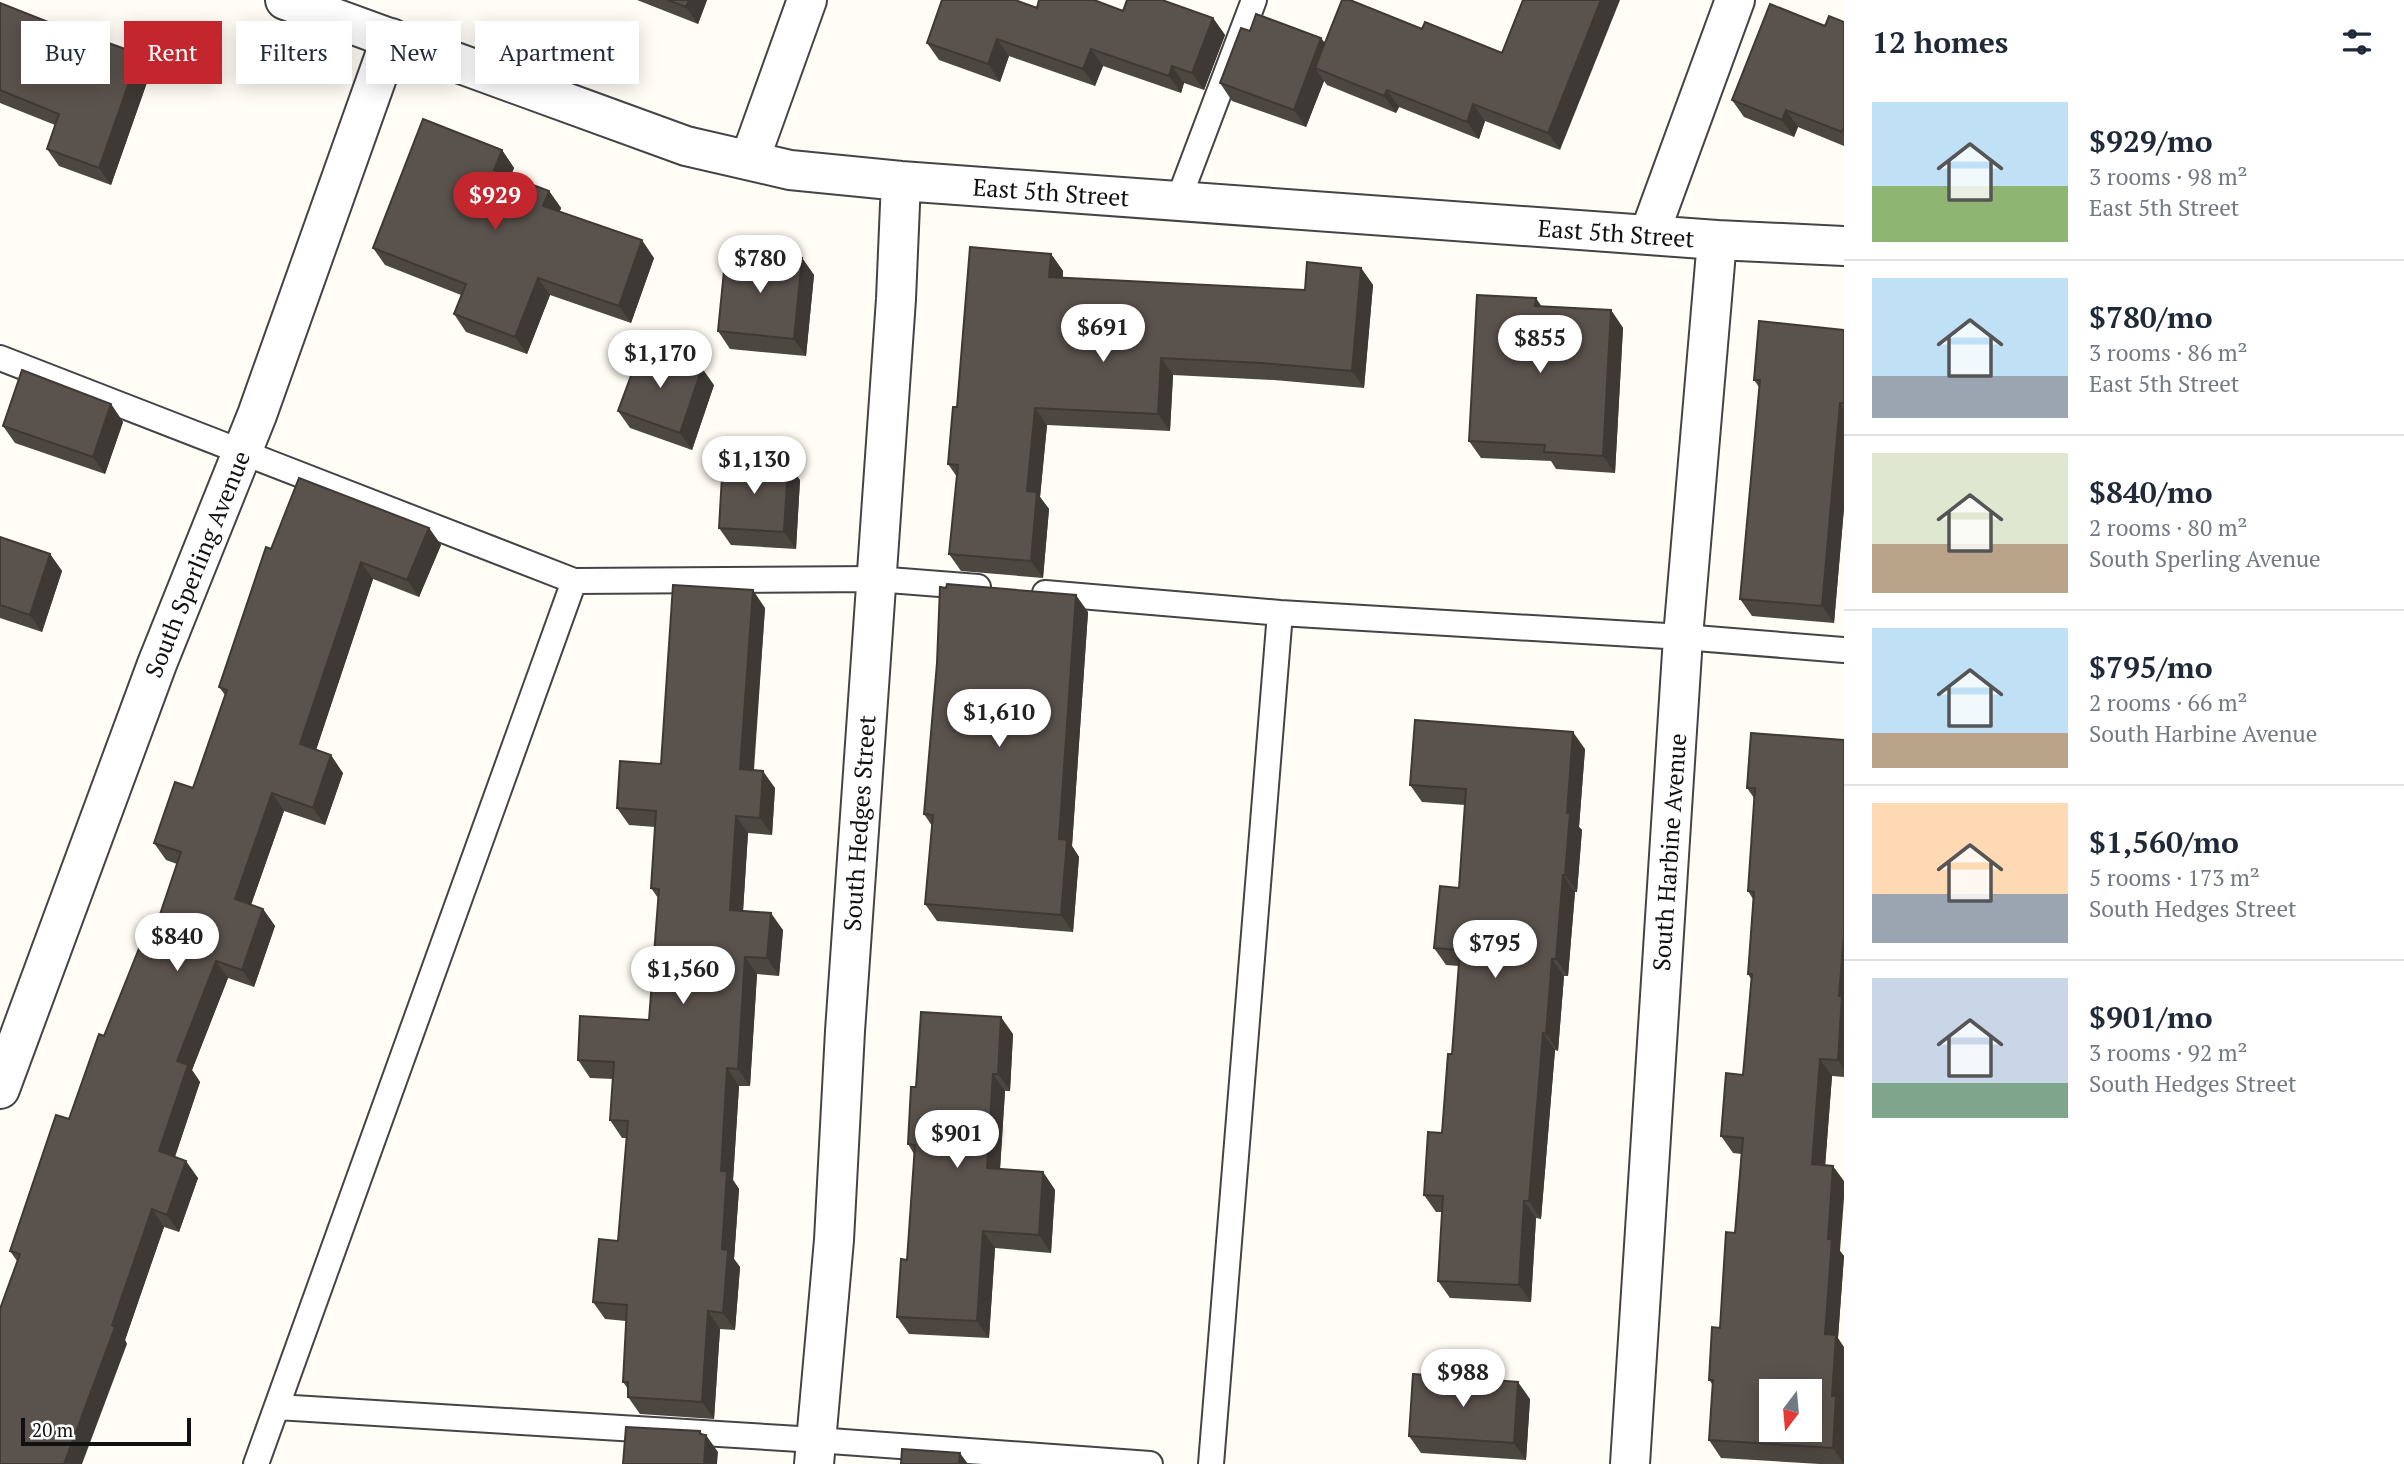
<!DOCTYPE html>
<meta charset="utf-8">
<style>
:root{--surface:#fff;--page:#f2f2f3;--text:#1f2937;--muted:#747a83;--line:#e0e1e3;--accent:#c4262e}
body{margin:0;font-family:"PT Serif",serif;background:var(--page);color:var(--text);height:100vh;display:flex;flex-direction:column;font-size:26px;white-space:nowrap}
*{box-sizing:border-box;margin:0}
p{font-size:23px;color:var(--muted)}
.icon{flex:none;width:38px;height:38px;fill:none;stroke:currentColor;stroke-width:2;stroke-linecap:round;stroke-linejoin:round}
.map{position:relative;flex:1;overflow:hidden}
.details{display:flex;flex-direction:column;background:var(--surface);width:560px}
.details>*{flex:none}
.guide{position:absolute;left:21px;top:21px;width:665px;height:63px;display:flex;gap:14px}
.needle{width:46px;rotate:196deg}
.fabs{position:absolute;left:1759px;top:1379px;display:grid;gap:14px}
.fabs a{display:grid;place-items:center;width:63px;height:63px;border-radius:0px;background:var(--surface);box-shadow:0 4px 18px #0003;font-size:35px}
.scale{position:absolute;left:21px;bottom:18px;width:170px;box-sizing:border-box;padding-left:7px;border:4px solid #111;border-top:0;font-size:19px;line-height:24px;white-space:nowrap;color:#111;-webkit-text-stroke:5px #fff;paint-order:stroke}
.price{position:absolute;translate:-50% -60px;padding:0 16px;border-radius:24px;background:#fff;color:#222;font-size:23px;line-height:46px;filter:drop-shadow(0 2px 4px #0008)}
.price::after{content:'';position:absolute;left:50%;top:42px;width:21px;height:16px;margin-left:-10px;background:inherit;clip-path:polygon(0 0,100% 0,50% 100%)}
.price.active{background:var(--accent);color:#fff}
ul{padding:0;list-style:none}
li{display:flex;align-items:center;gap:21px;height:175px;padding:0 28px}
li+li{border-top:2px solid var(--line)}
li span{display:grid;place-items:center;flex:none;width:196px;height:140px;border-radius:0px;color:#555}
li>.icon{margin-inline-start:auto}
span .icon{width:84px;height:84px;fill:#fffc;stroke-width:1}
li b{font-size:30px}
h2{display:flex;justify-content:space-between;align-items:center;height:84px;padding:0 28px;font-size:30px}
.chip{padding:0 24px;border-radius:0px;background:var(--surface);box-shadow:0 4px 18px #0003;font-size:24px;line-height:63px}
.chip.active{background:var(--accent);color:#fff}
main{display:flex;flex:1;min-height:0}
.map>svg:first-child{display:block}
</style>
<main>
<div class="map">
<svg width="1844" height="1464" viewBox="0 0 1844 1464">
<rect width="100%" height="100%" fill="#fffdf5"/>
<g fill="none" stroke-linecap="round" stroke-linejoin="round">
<g stroke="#444" stroke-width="28">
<path id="service" d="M1178 201 1254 0
M0 358 574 581 876 579 978 587
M1045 593 1280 613 1683 637 1844 650
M277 1407 816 1440 1150 1464
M256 1464 574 581
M1211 1464 1280 613"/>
</g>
<g stroke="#444" stroke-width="42">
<path id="minor" d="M285 0 686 146 790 170 901 181 1717 240 1844 246
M750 159 807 0
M1649 235 1735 0
M0 1089 157 664 257 415 391 38
M814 1464 834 1240 845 1031 896 299 901 181
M1630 1464 1683 637 1717 240"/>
</g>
<use href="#service" stroke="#fff" stroke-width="24"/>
<use href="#minor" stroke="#fff" stroke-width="38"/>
</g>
<path fill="#4d4742" d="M637 0H707L698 24Z
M0 3 86 37 139 54 151 71 111 185 59 166 47 149 55 125 0 103Z
M1037 8 1123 11 1213 18 1225 35 1204 90 1184 83 1181 93 1103 66 1095 86 1009 56 1000 82 939 60 927 43Z
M1844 22V146L1798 127 1794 137 1744 117 1732 100 1825 26Z
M1422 29 1502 53 1560 150 1485 121 1479 139 1399 107 1396 113 1327 85 1324 81 1306 127 1232 101 1220 83 1250 31 1321 38 1325 43Z
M502 150 514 168 510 177 549 191 561 208 560 211 654 258 631 323 550 295 527 354 466 332 454 314 461 295 385 265 373 248Z
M1051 254 1063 271V278L1305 290 1361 268 1373 285 1364 388 1274 380 1173 375 1170 431 1047 425 1040 497 1049 509 1043 578 961 571 949 554 957 477 948 464 957 407Z
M802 258 814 275 806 356 730 349 718 331Z
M1541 307 1611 310 1623 328 1615 473 1556 469 1551 461 1481 458 1469 441Z
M1844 330V508L1834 623 1752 616 1740 599 1759 387 1754 380Z
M714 385 692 450 630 428 618 411Z
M111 404 123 422 105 474 15 443 3 426Z
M800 480 796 549 731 545 719 528Z
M429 528 441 545 419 597 373 579 316 750 343 773 325 825 284 811 251 905 263 909 275 926 254 987 228 978 192 1070 200 1082 175 1157 198 1178 179 1232 164 1227 125 1340 127 1344 17 1261 10 1251 69 1119 104 1036 150 944 177 864 166 860 154 843 193 788 225 695 219 687 271 549Z
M0 537 50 554 62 571 42 632 0 618Z
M765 608 754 770 775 788 772 835 748 833 743 911 783 930 779 976 757 974 750 1086H739L733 1180 739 1189 734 1259 740 1267 735 1330 720 1329 714 1419 640 1414 628 1397V1389L623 1382 626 1321 605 1319 593 1302 618 1241 627 1138H622L610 1120 613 1079 590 1078 578 1060 649 1020 658 898 651 888 655 827 629 825 617 808 661 764Z
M1088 612 1072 846 1079 857 1073 932 937 921 925 904 932 826 924 814Z
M1844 740V1077L1832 1076 1825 1165 1840 1251 1844 1256 1838 1338 1844 1464H1820L1721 1458 1709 1440 1713 1385 1709 1380 1720 1328 1735 1233 1741 1154 1733 1153 1721 1136 1743 1075 1751 979 1748 974 1753 899 1748 891 1754 798 1747 788Z
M1585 749 1579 827 1582 830 1577 892H1575L1568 976H1564L1558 1051 1555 1050 1541 1219 1536 1218 1531 1302 1450 1298 1438 1281 1442 1212H1436L1424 1195 1442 1133 1452 1054 1459 966 1446 965 1434 948 1459 888 1465 805 1422 802 1410 785Z
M1013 1034 1010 1091H1005L1000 1169 1043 1172 1055 1190 1051 1253 995 1248 989 1338 909 1334 897 1317 907 1260 914 1154 908 1144 916 1087Z
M1530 1399 1526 1460 1421 1453 1409 1436Z"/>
<path fill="#3f3936" d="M689 0H707L698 24 686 7Z
M1601 0H1620L1560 150 1548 133Z
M1213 18 1225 35 1204 90 1192 73Z
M1321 38 1333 55 1315 68 1324 81 1306 127 1294 110Z
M997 39 1009 56 1000 82 988 64Z
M1091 49 1103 66 1095 86 1083 69Z
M139 54 151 71 111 185 99 168Z
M1172 66 1184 83 1181 93 1169 76Z
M1387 90 1399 107 1396 113 1384 96Z
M1473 104 1485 121 1479 139 1467 122Z
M1786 110 1798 127 1794 137 1782 120Z
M502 150 514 168 506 188 494 170Z
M549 191 561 208 555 223 543 206Z
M642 240 654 258 631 323 619 306Z
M1051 254 1063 271 1061 294 1049 277Z
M802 258 814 275 806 356 794 339Z
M1361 268 1373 285 1364 388 1352 371Z
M538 278 550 295 527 354 515 337Z
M1536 298 1548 316 1535 306Z
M1611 310 1623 328 1615 473 1603 456Z
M1161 358 1173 375 1170 431 1158 414Z
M702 368 714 385 692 450 680 433Z
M1840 403 1844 409V508L1834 623 1822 606Z
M111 404 123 422 105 474 93 457Z
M1035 408 1047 425 1040 497 1049 509 1043 578 1031 561 1027 491Z
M788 463 800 480 796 549 784 532Z
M429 528 441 545 419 597 407 580Z
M50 554 62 571 42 632 30 615Z
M361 562 373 579 312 762 300 744Z
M753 590 765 608 752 787 740 769Z
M1076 595 1088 612 1072 846 1079 857 1073 932 1061 915 1059 839Z
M1573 732 1585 749 1579 827 1582 830 1577 892 1565 875 1567 813Z
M331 755 343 773 325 825 313 808Z
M763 771 775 788 772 835 760 818Z
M272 793 284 811 247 916 235 899Z
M736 816 748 833 742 927 730 910Z
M1563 875 1575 892 1568 976 1556 959Z
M263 909 275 926 254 987 242 970Z
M771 913 783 930 779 976 767 958Z
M1844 934V1070L1838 1060 1839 996Z
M745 957 757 974 750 1086 738 1069Z
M1552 959 1564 976 1558 1051 1546 1034Z
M216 961 228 978 192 1070 200 1082 171 1168 159 1151 177 1061Z
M1001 1017 1013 1034 1010 1091 998 1074Z
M1543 1033 1555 1050 1541 1219 1529 1201Z
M1820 1059 1832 1076 1824 1181 1812 1164Z
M727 1068 739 1086 733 1180 739 1189 734 1259 740 1267 735 1330 723 1313 721 1171Z
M993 1074 1005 1091 999 1185 987 1168Z
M186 1161 198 1178 179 1232 167 1215Z
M1833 1166 1844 1181V1198L1840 1251 1844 1256 1838 1338 1844 1347V1464L1833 1448 1832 1396 1825 1334 1828 1239Z
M1043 1172 1055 1190 1051 1253 1039 1235Z
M1524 1201 1536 1218 1531 1302 1519 1285Z
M152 1209 164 1227 125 1340 127 1344 82 1464H64Z
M983 1231 995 1248 989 1338 977 1321Z
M708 1311 720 1329 714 1419 702 1402Z
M1518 1382 1530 1399 1526 1460 1514 1443Z
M700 1431 706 1439V1435L718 1452 717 1464H704Z
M960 1453 968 1464H959Z"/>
<path fill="#5a524d" stroke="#3f3936" stroke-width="2" fill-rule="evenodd" d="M668 0H689L686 7Z
M942 0H1015L1037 8 1039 0H1094L1123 11 1127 0H1162L1213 18 1192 73 1172 66 1169 76 1091 49 1083 69 997 39 988 64 927 43Z
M1342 0H1350L1422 29 1425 22 1502 53 1523 0H1601L1548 133 1473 104 1467 122 1387 90 1384 96 1315 68Z
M0 3 86 37 87 35 139 54 99 168 47 149 59 114 0 90Z
M1770 4 1825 26 1829 16 1844 22V127L1842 132 1786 110 1782 120 1732 100Z
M1256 14 1321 38 1294 110 1220 83 1241 28 1250 31Z
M423 119 502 150 494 170 549 191 543 206 642 240 619 306 538 278 515 337 454 314 466 284 373 248Z
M970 247 1051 254 1049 277 1305 290 1307 262 1361 268 1352 371 1262 363 1161 358 1158 414 1035 408 1027 491 1037 492 1031 561 949 554 958 465 948 464 953 407H957Z
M726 251 802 258 794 339 718 331Z
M1477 295 1536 298 1535 306 1611 310 1603 456 1544 452 1545 445 1469 441Z
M1759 321 1844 330V403H1840L1822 606 1740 599 1760 380H1754Z
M642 346 702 368 680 433 618 411Z
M22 370 111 404 93 457 3 426Z
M723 459 788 463 784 532 719 528Z
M299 478 429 528 407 580 361 562 300 744 331 755 313 808 272 793 235 899 263 909 242 970 216 961 177 1061 188 1065 159 1151 186 1161 167 1215 152 1209 112 1325 115 1327 64 1464H0V1309L20 1254 10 1251 56 1115 69 1119 99 1034 104 1036 142 941 150 944 181 852 154 843 175 782 193 788 227 690 219 687 266 547 271 549Z
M0 537 50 554 30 615 0 605Z
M947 584 1076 595 1059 839 1067 840 1061 915 925 904 933 815 924 814 937 663 940 587 946 588Z
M673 585 753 590 740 769 763 771 760 818 736 816 730 910 771 913 767 958 745 957 738 1069 727 1068 721 1171H727L722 1249 728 1250 723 1313 708 1311 702 1402 628 1397V1382H623L627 1305 593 1302 599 1239 618 1241 628 1121 610 1120 614 1062 578 1060 580 1016 649 1020 659 889 651 888 656 811 617 808 620 761 661 764Z
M1415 720 1573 732 1567 813H1570L1565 875H1563L1556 959H1552L1546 1034 1543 1033 1529 1201H1524L1519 1285 1438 1281 1443 1196 1424 1195 1428 1132 1442 1133 1448 1054H1452L1460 950 1434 948 1440 886 1459 888 1466 789 1410 785Z
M1751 733 1844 740V934L1839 996H1842L1838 1060 1820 1059 1812 1164 1833 1166 1828 1239H1832L1825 1334 1836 1335 1832 1396H1836L1833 1448 1709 1440 1713 1380H1709L1712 1327 1720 1328 1726 1232 1735 1233 1743 1138 1721 1136 1726 1073 1743 1075 1752 974H1748L1754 892 1748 891 1755 788H1747ZM1771 1391H1810V1430H1771Z
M921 1012 1001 1017 998 1074H993L987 1168 1043 1172 1039 1235 983 1231 977 1321 897 1317 901 1259 907 1260 915 1145 908 1144 911 1087H916Z
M1413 1374 1518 1382 1514 1443 1409 1436Z
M626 1427 700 1431V1434L706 1435 704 1464H623Z
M902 1449 960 1453 959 1464H901Z"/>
<g text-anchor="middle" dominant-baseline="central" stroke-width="7" stroke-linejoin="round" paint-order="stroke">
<g font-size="24" fill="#111" stroke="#fff">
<text transform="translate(1051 192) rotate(4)">East 5th Street</text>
<text transform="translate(1616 233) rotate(4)">East 5th Street</text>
<text transform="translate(197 564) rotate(-68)">South Sperling Avenue</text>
<text transform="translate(859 823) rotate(-86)">South Hedges Street</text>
<text transform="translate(1669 852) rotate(-86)">South Harbine Avenue</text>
</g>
</g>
</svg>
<div class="fabs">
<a><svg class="needle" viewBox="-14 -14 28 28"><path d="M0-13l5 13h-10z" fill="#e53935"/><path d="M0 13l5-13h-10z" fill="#747a83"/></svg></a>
</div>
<div class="scale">20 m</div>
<b class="price active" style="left:495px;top:232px">$929</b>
<b class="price" style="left:760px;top:295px">$780</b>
<b class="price" style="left:1103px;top:364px">$691</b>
<b class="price" style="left:1540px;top:375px">$855</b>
<b class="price" style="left:660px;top:390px">$1,170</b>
<b class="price" style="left:754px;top:496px">$1,130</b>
<b class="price" style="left:999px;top:749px">$1,610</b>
<b class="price" style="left:177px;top:973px">$840</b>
<b class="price" style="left:1495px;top:980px">$795</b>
<b class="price" style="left:683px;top:1006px">$1,560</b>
<b class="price" style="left:957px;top:1170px">$901</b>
<b class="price" style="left:1463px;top:1409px">$988</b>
<div class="guide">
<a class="chip">Buy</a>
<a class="chip active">Rent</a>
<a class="chip">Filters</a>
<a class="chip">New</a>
<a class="chip">Apartment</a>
</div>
</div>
<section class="details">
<h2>12 homes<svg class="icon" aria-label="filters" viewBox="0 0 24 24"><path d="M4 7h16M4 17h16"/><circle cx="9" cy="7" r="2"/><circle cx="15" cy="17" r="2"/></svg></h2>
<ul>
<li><span style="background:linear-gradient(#bfe0f5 60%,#8fb573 0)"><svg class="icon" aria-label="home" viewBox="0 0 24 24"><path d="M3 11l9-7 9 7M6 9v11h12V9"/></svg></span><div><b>$929/mo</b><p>3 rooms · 98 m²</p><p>East 5th Street</p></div></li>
<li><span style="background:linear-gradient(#bfe0f5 70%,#9aa5b1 0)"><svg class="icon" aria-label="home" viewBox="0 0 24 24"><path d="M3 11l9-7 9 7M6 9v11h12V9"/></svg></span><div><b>$780/mo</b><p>3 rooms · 86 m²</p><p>East 5th Street</p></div></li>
<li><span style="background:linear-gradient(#dfe7d0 65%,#b9a48a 0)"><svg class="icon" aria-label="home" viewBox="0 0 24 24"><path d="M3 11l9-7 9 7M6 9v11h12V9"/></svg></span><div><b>$840/mo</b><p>2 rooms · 80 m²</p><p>South Sperling Avenue</p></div></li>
<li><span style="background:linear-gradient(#bfe0f5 75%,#b9a48a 0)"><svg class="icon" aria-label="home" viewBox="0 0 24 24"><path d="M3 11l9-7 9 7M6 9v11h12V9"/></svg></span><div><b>$795/mo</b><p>2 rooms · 66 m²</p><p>South Harbine Avenue</p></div></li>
<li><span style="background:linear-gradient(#ffd9b3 65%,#9aa5b1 0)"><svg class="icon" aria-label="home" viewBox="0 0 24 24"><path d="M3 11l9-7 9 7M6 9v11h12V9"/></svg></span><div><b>$1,560/mo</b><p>5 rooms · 173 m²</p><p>South Hedges Street</p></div></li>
<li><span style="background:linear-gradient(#c9d6e8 75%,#7fa58c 0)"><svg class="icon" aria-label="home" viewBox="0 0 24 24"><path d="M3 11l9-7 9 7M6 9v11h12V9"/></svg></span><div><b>$901/mo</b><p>3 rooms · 92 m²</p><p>South Hedges Street</p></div></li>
</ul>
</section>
</main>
